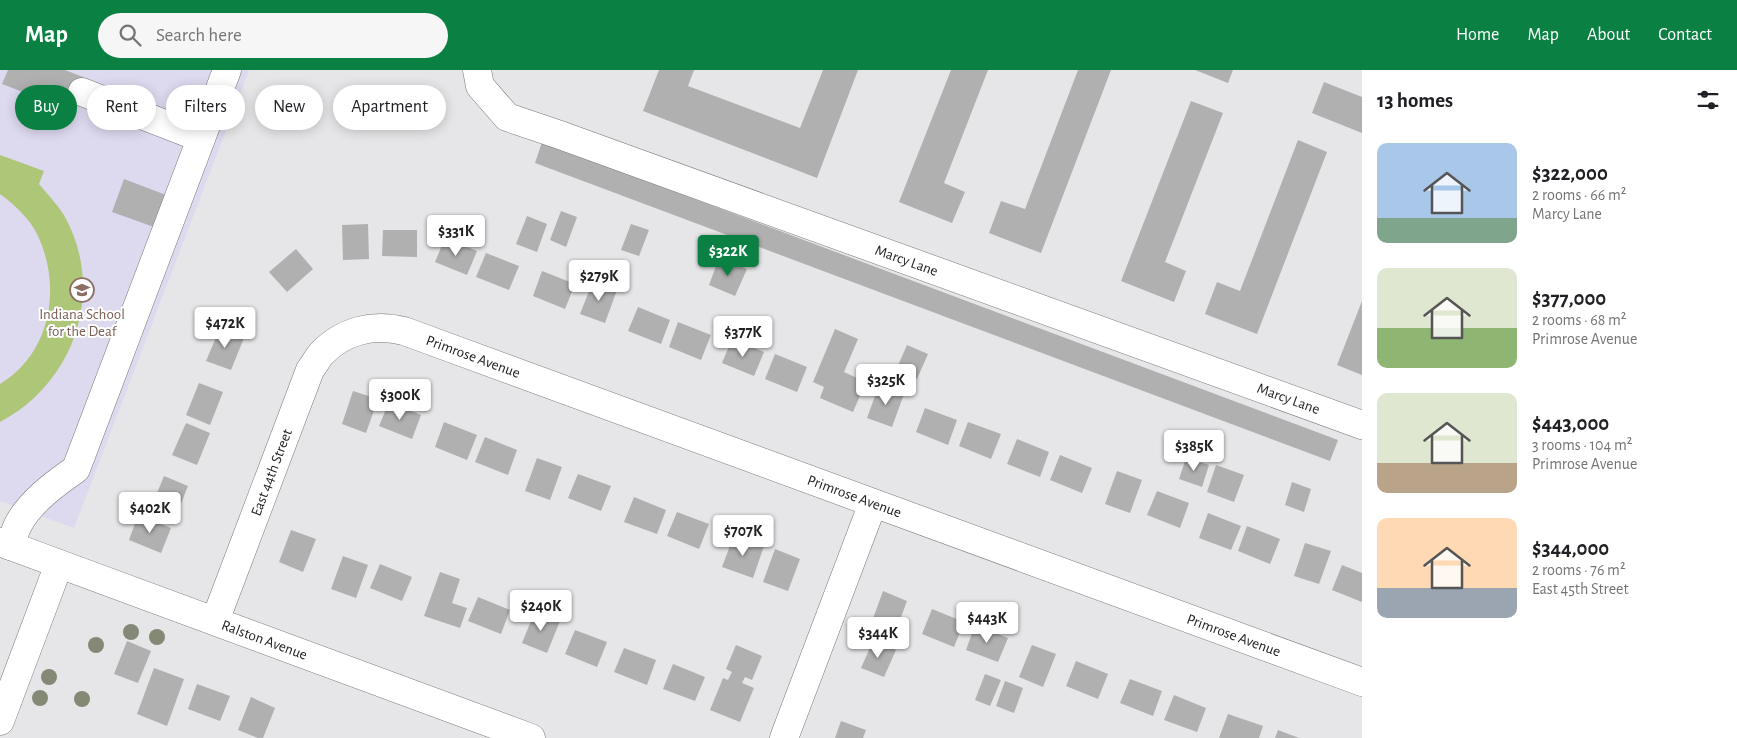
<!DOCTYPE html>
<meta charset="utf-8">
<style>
:root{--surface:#fff;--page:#f6f6f6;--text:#202124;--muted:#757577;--accent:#0b8043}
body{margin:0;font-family:"Alegreya Sans",sans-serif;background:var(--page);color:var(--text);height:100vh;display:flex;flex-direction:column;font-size:19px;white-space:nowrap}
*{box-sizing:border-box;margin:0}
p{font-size:16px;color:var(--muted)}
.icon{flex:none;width:28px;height:28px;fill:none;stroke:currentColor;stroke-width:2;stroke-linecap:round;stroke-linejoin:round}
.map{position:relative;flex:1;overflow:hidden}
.drawer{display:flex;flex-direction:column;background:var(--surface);width:375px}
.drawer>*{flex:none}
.hud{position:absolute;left:15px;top:15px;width:475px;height:45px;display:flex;gap:10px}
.price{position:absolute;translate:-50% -42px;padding:0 11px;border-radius:5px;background:#fff;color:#222;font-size:16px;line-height:32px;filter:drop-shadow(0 1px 2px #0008)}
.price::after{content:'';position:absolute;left:50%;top:30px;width:15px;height:11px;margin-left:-8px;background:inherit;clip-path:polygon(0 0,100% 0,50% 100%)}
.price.on{background:var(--accent);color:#fff}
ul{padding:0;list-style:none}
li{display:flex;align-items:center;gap:15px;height:125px;padding:0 15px}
li span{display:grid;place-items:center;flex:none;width:140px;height:100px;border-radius:10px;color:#555}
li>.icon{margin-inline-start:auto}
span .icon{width:60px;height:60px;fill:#fffc;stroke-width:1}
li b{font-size:21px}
h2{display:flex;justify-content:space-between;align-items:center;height:60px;padding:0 15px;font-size:21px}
.tag{padding:0 18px;border-radius:22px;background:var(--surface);box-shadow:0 2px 12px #0003;font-size:18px;line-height:45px}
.tag.on{background:var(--accent);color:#fff}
header{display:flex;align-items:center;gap:30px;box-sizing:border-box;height:70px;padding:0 25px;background:var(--accent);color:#fff}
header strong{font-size:24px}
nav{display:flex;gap:28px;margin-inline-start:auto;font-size:18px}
.search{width:350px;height:45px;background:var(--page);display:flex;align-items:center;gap:12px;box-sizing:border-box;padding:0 18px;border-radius:28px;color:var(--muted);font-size:19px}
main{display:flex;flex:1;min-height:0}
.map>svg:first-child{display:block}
</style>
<header>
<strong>Map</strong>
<div class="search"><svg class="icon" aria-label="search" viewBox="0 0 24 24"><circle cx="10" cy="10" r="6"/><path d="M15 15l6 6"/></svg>Search here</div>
<nav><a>Home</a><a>Map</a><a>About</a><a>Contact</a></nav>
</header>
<main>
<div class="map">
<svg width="1362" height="668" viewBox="0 0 1362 668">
<rect width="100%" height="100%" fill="#e6e6e8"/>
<path fill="#ddd9ef" d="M0 0H249L74 458 0 431Z"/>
<path fill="#aec677" d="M0 85 44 101 39 114C48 125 58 135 65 147 106 222 74 313 0 352V314C51 284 62 217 38 166 31 150 14 134 0 124Z"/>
<path fill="#b0b0b1" d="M8 0H65L88 9 75 42 2 14Z
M659 0H694L688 16 800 58 823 0H858L817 108 643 41Z
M951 0H988L944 113 965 122 952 153 899 132Z
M1078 0H1111L1041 183 989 163 1001 131 1025 139Z
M1195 0H1233L1228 13Z
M1324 12 1362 27V63L1312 43Z
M1191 31 1223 43 1165 192 1186 201 1174 232 1121 211Z
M1298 70 1327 82 1257 264 1205 244 1217 212 1240 221Z
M542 72 1338 370 1330 391 535 93Z
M124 109 166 125 154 157 112 142Z
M561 141 577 147 566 177 550 170Z
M527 146 547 154 537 182 516 174Z
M368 154 369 189 343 190 342 155Z
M631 154 649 160 639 186 621 180Z
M383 160H417V187L382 186Z
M445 168 477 181 467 205 435 192Z
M296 179 313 199 287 222 269 202Z
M486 183 519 196 509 220 476 207Z
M719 188 747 199 735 226 709 215Z
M542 201 575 214 565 239 533 226Z
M593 211 617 220 605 253 580 244Z
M1362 231V305L1337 295Z
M638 237 670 250 661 274 628 261Z
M678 252 711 265 701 290 669 277Z
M220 258 244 268 231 300 206 291Z
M835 259 858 269 844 302 866 312 853 342 820 328 824 317 813 312Z
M732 269 764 282 754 306 722 293Z
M907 275 928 284 917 309 896 300Z
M775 284 807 297 797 322 765 309Z
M199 313 223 322 210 355 186 345Z
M879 315 904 324 892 357 867 348Z
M353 321 378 329 366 363 342 354Z
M389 332 421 345 412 369 379 356Z
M925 338 957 350 948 375 916 362Z
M444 352 477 365 467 390 435 377Z
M968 352 1001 364 991 389 959 376Z
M186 353 210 363 197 395 172 385Z
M485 367 517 380 508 405 475 392Z
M1017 369 1049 382 1040 407 1007 394Z
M1060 385 1092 398 1082 423 1050 410Z
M537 388 562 397 550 430 525 421Z
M1186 388 1209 395 1202 417 1179 409Z
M1216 395 1244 405 1234 432 1207 422Z
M1117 401 1142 410 1130 443 1105 434Z
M578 404 611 416 601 441 568 428Z
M164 406 188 416 175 448 151 438Z
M1292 412 1311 419 1304 442 1285 435Z
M1157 421 1189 433 1180 458 1147 445Z
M634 427 666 440 657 464 624 452Z
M677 442 709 454 699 479 667 466Z
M1208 443 1241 456 1231 480 1199 468Z
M138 445 171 458 161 483 129 470Z
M1247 456 1280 469 1270 494 1238 481Z
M291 460 316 469 303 502 279 492Z
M734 465 764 476 753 508 722 497Z
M1305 473 1331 481 1319 514 1294 506Z
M775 479 800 489 788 521 763 512Z
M343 486 368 495 356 528 331 519Z
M380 494 412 507 402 531 370 518Z
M1342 495 1362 503V532L1332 520Z
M440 502 460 509 452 533 467 538 460 558 424 546Z
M883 521 907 531 895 563 871 554Z
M478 527 510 540 501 564 468 551Z
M932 539 964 552 954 577 922 564Z
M535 541 560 551 547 583 522 573Z
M975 555 1008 568 998 592 966 580Z
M575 560 607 572 597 597 565 584Z
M127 571 151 581 138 613 114 604Z
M873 571 896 580 884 607 861 598Z
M736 575 762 586 752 610 745 607 742 613 754 618 740 652 710 640 723 608 728 610 732 602 726 599Z
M1032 575 1056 584 1043 617 1019 607Z
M624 578 656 590 647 615 614 602Z
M1076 591 1108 604 1098 629 1066 616Z
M673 594 705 607 695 631 663 619Z
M154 598 184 609 167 656 137 644Z
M985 604 1001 610 990 636 975 630Z
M1130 609 1162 621 1153 646 1120 633Z
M1005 611 1023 618 1014 643 996 636Z
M197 614 230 626 220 651 188 639Z
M1174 625 1206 638 1197 662 1164 650Z
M251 627 275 638 263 668H258L238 660Z
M1228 644 1263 656 1259 668H1219Z
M841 651 866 660 863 668H835Z
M1278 660 1299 668H1275Z"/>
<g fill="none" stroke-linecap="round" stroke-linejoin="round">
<g stroke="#79797b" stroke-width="29">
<g id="minor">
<path id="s1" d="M477 0 480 16 507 47 560 65 1362 355"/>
<path d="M82 22 201 68"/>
<path id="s2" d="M0 472 531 668"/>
<path d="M10 476C13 468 15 460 19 453 31 431 56 413 76 399L227 0"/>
<path id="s3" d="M215 551 310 300C314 295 317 289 321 284 343 261 373 253 404 261L1362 612"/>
<path d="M0 651 59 494"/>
<path d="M784 668 873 433"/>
</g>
</g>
<use href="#minor" stroke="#fff" stroke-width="28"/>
</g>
<g fill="#848976">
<circle cx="131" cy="562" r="8"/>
<circle cx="157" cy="567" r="8"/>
<circle cx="96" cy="575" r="8"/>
<circle cx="49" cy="607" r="8"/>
<circle cx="40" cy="628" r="8"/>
<circle cx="82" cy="629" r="8"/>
</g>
<defs>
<g id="school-ring" transform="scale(1.25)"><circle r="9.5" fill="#fff" stroke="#8d6e63" stroke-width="1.5"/><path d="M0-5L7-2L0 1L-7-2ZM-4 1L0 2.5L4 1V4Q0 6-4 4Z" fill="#8d6e63"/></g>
</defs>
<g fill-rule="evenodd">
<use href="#school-ring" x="82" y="220"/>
</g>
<g text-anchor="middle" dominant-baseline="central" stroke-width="4" stroke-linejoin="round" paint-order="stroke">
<g font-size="15" fill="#202121" stroke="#fff">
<text stroke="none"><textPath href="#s1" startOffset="482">Marcy Lane</textPath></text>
<text stroke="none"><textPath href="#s3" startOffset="452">Primrose Avenue</textPath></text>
<text stroke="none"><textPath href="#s1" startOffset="888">Marcy Lane</textPath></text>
<text stroke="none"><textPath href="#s3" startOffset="159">East 44th Street</textPath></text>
<text stroke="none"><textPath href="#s3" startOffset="858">Primrose Avenue</textPath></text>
<text stroke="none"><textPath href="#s3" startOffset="1262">Primrose Avenue</textPath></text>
<text stroke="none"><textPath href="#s2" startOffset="282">Ralston Avenue</textPath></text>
</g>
<g font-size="15" fill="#785e54" stroke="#fff">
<text x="82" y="244">Indiana School<tspan x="82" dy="17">for the Deaf</tspan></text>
</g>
</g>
</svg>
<b class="price" style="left:456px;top:187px">$331K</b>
<b class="price on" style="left:728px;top:207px">$322K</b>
<b class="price" style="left:599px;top:232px">$279K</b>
<b class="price" style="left:225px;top:279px">$472K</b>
<b class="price" style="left:743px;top:288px">$377K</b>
<b class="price" style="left:886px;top:336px">$325K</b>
<b class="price" style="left:400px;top:351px">$300K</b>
<b class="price" style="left:1194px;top:402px">$385K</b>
<b class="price" style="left:150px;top:464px">$402K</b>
<b class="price" style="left:743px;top:487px">$707K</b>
<b class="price" style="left:541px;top:562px">$240K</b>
<b class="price" style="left:987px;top:574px">$443K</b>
<b class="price" style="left:878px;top:589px">$344K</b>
<div class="hud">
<a class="tag on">Buy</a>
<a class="tag">Rent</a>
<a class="tag">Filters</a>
<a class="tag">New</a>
<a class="tag">Apartment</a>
</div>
</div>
<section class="drawer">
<h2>13 homes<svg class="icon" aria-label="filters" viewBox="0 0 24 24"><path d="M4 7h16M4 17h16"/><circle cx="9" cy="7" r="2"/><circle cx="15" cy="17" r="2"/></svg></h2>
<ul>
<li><span style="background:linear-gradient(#a9c7e8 75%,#7fa58c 0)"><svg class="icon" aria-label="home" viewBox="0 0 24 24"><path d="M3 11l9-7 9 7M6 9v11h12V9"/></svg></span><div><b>$322,000</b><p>2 rooms · 66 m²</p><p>Marcy Lane</p></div></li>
<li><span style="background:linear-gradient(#dfe7d0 60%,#8fb573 0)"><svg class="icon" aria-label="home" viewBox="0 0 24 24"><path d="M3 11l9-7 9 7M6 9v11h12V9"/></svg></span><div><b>$377,000</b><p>2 rooms · 68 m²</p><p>Primrose Avenue</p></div></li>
<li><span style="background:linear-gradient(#dfe7d0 70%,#b9a48a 0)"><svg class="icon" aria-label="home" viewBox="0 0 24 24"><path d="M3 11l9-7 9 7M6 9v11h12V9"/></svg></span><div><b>$443,000</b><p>3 rooms · 104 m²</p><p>Primrose Avenue</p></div></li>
<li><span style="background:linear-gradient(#ffd9b3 70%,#9aa5b1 0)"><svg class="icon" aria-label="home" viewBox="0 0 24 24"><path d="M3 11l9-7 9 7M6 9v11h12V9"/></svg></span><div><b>$344,000</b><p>2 rooms · 76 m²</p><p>East 45th Street</p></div></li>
</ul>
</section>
</main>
